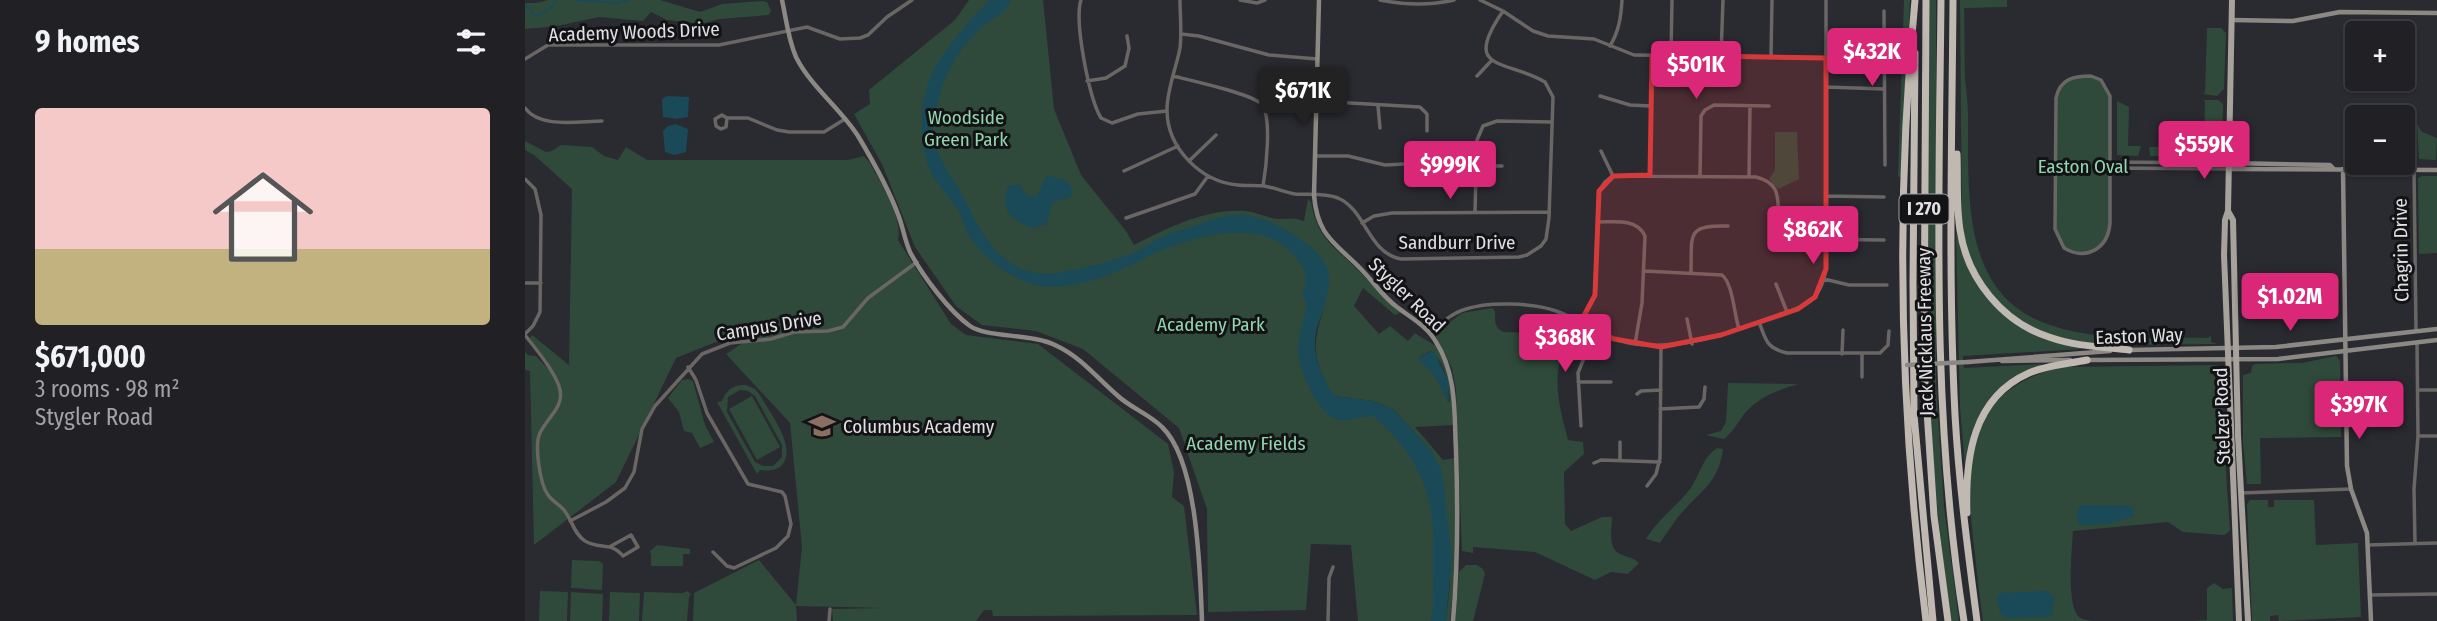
<!DOCTYPE html>
<meta charset="utf-8">
<style>
:root{--surface:#202025;--page:#2d2d32;--text:#f1f3f6;--muted:#a2a3a7;--line:#3d3e42;--accent:#db2777}
body{margin:0;font-family:"Fira Sans Condensed",sans-serif;background:var(--page);color:var(--text);height:100vh;display:flex;flex-direction:column;font-size:26px;white-space:nowrap}
*{box-sizing:border-box;margin:0}
p{font-size:23px;color:var(--muted)}
.icon{flex:none;width:38px;height:38px;fill:none;stroke:currentColor;stroke-width:2;stroke-linecap:round;stroke-linejoin:round}
.map{position:relative;flex:1;overflow:hidden}
.sheet{display:flex;flex-direction:column;background:var(--surface);width:525px}
.sheet>*{flex:none}
.tools{position:absolute;left:1820px;top:21px;display:grid;gap:14px}
.tools a{display:grid;place-items:center;width:70px;height:70px;border-radius:7px;background:var(--surface);box-shadow:0 2px 5px #0004,0 0 0 2px var(--line);font-size:35px}
.price{position:absolute;translate:-50% -60px;padding:0 16px;border-radius:7px;background:var(--accent);color:#fff;font-size:23px;line-height:46px;filter:drop-shadow(0 2px 4px #0008)}
.price::after{content:'';position:absolute;left:50%;top:42px;width:21px;height:16px;margin-left:-10px;background:inherit;clip-path:polygon(0 0,100% 0,50% 100%)}
.price.active{background:#222;color:#fff}
ul{padding:0;list-style:none}
li{display:grid;align-content:center;gap:14px;height:371px;padding:0 35px}
li+li{border-top:2px solid var(--line)}
li span{display:grid;place-items:center;height:217px;border-radius:7px;color:#555}
li>.icon{margin-inline-start:auto}
span .icon{width:126px;height:126px;fill:#fffc;stroke-width:1}
li b{font-size:30px}
h2{display:flex;justify-content:space-between;align-items:center;height:84px;padding:0 35px;font-size:30px}
main{display:flex;flex:1;min-height:0}
.map>svg:first-child{display:block}
</style>
<main>
<section class="sheet">
<h2>9 homes<svg class="icon" aria-label="filters" viewBox="0 0 24 24"><path d="M4 7h16M4 17h16"/><circle cx="9" cy="7" r="2"/><circle cx="15" cy="17" r="2"/></svg></h2>
<ul>
<li><span style="background:linear-gradient(#f6c9c9 65%,#c2b280 0)"><svg class="icon" aria-label="home" viewBox="0 0 24 24"><path d="M3 11l9-7 9 7M6 9v11h12V9"/></svg></span><div><b>$671,000</b><p>3 rooms · 98 m²</p><p>Stygler Road</p></div></li>
</ul>
</section>
<div class="map">
<svg width="1912" height="621" viewBox="0 0 1912 621">
<rect width="100%" height="100%" fill="#2a2a31"/>
<path fill="#2f4a3b" fill-rule="evenodd" d="M23 0H135L175 12 197 4 237 1 242 2 246 11 244 15 194 19 177 24 142 20 126 12 118 21 74 17 32 26 0 29V3H11Z
M444 0H518L529 109 556 175 601 231 609 245C642 228 682 208 720 211 732 212 746 220 758 219 767 218 770 218 779 221L783 199 786 202C792 237 808 246 832 269 847 284 858 299 876 312L870 315 838 288 829 306 854 334 865 326 883 341 890 333C897 338 904 341 909 345 927 357 927 405 928 425L890 427 918 460 930 458 931 561 925 621H921L925 584 908 453 868 409 848 401 809 396C787 364 786 340 801 305L784 345 801 396 850 410 911 483 916 621H833L826 545 786 544 781 610 683 612 682 509 654 428 558 349 511 331 457 325 431 306 390 247 357 164 329 114 345 104 344 90 430 20ZM906 351C921 364 923 383 925 402H923C919 391 915 378 906 369 901 364 897 365 894 357Z
M1379 0H1385L1384 24 1377 176 1373 177Z
M1404 0H1411V385L1419 506 1434 621H1427C1393 416 1403 207 1404 0Z
M1435 0H1482V7L1439 8C1440 32 1439 55 1440 78 1441 90 1443 102 1443 115 1444 191 1434 295 1525 325 1575 342 1631 337 1683 338L1686 335V342L1693 344 1582 345 1535 338 1498 323 1472 302 1450 272 1437 233Z
M1682 28H1696L1701 33 1699 89 1692 96 1678 94 1680 92Z
M1566 76 1576 80 1585 96V223L1582 238 1565 253C1547 252 1534 249 1530 229L1532 92 1542 79Z
M1678 100H1693L1698 104 1697 158 1625 156 1624 147H1679L1680 102Z
M1592 101 1604 107 1603 146H1616L1613 156 1592 155Z
M1892 124 1897 132 1912 138 1911 160 1894 159Z
M1250 132H1272L1274 179 1253 189 1244 179 1250 170Z
M0 141 21 152 27 151 36 145 67 147 79 156 93 160 101 147 122 160H323L339 156 345 163C356 185 378 214 373 240L426 324 441 335 513 344 643 444 649 472 647 497 659 506 672 615 468 616 467 610H459L451 621H308L307 609 361 608 271 606 272 621H168L169 593 234 560 271 605 277 547 265 423 201 354 261 314 151 358 91 482 9 545 5 371 0 370V352L3 355 11 356 35 382 5 338 7 335 44 365 47 189 9 155 0 150Z
M1897 176H1912V253L1894 254 1893 178Z
M1431 232 1441 261 1483 318 1557 349 1438 356 1439 368 1518 364 1505 371 1456 413 1446 434 1440 467 1435 407Z
M967 308 970 311C970 320 969 328 978 332L1012 333 1041 347C1025 376 1035 409 1043 440L1058 442 1059 454 1039 472 1040 524 1046 531 1077 517H1087C1087 527 1083 546 1092 552 1100 558 1107 556 1114 563L1103 574 1086 572 1070 580 1010 552 948 547V553L937 551 931 390 927 368 911 337V333L937 313Z
M1811 356 1815 361 1816 437 1735 438 1736 484H1722L1718 442V375L1726 373 1727 366 1730 364 1777 363Z
M1694 365 1688 367 1686 372 1689 376 1697 379 1698 422H1693V427H1698L1705 531 1699 535 1658 532 1643 522 1548 531C1547 549 1541 605 1554 617 1559 621 1568 621 1575 621H1458C1454 596 1452 571 1449 546 1439 461 1439 390 1537 367Z
M163 379 168 381 180 425 189 442 175 448 167 433 159 431 154 412 143 398 157 380Z
M1203 383 1273 384C1253 390 1234 397 1220 413 1212 423 1209 431 1199 439L1181 435 1196 431 1201 422Z
M221 385 230 389 235 395C244 412 274 449 256 466 250 471 243 471 235 470L232 474 192 402 197 401C201 390 209 384 221 385ZM215 390 223 391 230 396 257 445V457L248 466H238L230 462 202 412 203 397Z
M227 396 255 447 232 460 204 409Z
M1192 448 1198 449C1194 479 1181 487 1161 508 1151 518 1143 532 1135 543L1121 539C1133 519 1151 507 1165 489 1175 475 1177 458 1192 448Z
M1725 500H1743V507H1749V500H1789L1791 545 1833 543 1836 617 1754 621 1753 615 1745 616V621H1727L1722 504Z
M132 545 165 549V554H158V566H126V553L124 552Z
M47 560 74 561 78 564 77 590 46 588Z
M941 565H952L958 569 960 574 948 621H930L934 572Z
M1689 583 1698 589 1707 588 1708 621H1666L1682 620V588Z
M15 591 43 592 42 621H14Z
M162 591 166 594 164 598 162 621H117L119 592 158 593Z
M46 592 78 594 77 621H45Z
M85 592 115 593 114 621H84Z"/>
<path fill="#1a4a58" d="M486 0C479 17 468 16 456 28 437 46 421 68 415 95 412 107 407 124 408 136 410 155 430 181 439 198 452 224 466 255 494 268 512 276 532 274 551 269 573 265 596 259 617 249 622 247 625 243 630 240 640 234 653 231 665 227 680 222 699 214 716 215 741 216 774 235 791 252 821 281 790 312 790 342 790 362 798 380 810 396L848 401 868 409 908 453 917 472 927 557 921 621H906C910 597 907 574 908 550 911 492 891 455 849 416 836 416 823 423 810 419 794 415 771 365 773 348 774 334 779 319 782 304L777 295C784 273 781 270 767 253 735 218 671 236 632 252 622 256 614 262 604 266 577 279 536 293 507 284 485 277 461 259 447 241 441 232 439 221 434 212 425 197 411 184 404 168 392 139 395 92 411 65 426 42 445 19 465 0Z
M142 96 164 97 163 117 152 119 138 117 137 99Z
M151 124 163 129 161 152 149 155 140 152 138 131 143 126Z
M522 175 544 182 548 194 543 198 528 202 522 224 507 228C484 219 475 210 483 186L494 184 502 196 511 197Z
M907 351H909L923 381 924 403C914 385 912 373 893 360L894 357Z
M1559 505 1604 506 1608 509 1609 516 1584 524 1555 525C1549 518 1551 508 1559 505Z
M1521 591 1529 598 1527 615 1523 617 1482 618 1475 613 1472 600 1474 593Z"/>
<g fill="none" stroke-linecap="round" stroke-linejoin="round">
<path stroke="#1a4a58" stroke-width="2" d="M51 0 91 3 104 0
M0 7 4 8 8 14 14 16 29 5 30 0"/>
<path stroke="#696664" stroke-width="3.5" d="M556 0C549 21 564 98 576 118L587 123 613 114 642 111
M655 0C655 16 657 32 655 48 651 69 642 89 642 110 642 148 676 182 713 185 722 186 731 185 739 186 750 188 760 192 770 194 784 195 800 193 813 198 841 210 843 253 876 259L994 257 1002 255 1016 246 1021 239 1024 218 1028 97 1020 82C980 59 936 72 978 11
M715 0 732 3 740 0
M855 0C880 5 903 6 929 0
M955 0 978 11 1008 31 1023 36 1069 39 1109 55 1300 58
M1359 11 1360 165
M656 34 674 36 744 55 792 59
M1085 46C1094 31 1096 17 1097 0
M1146 55 1147 0
M1196 56 1198 0
M1246 57 1247 0
M0 59 23 45H194L282 27 315 39 335 38 343 35 362 17 387 0
M648 76C664 80 729 94 737 105 747 118 741 169 738 186
M952 76 967 60
M1566 76 1576 80 1585 96V223C1583 249 1561 261 1539 248L1530 229 1531 98C1535 79 1548 76 1566 76Z
M562 81 581 78 600 66 604 48 602 36
M1301 87 1359 89
M1075 96 1105 105 1126 106
M791 101 895 107 902 114V131
M853 106 855 128
M0 108C15 129 54 121 77 121
M202 118 201 127 196 129 191 126 190 119 197 115 202 118H223L252 130 264 132H299L320 119
M1076 151 1088 176
M791 156H823L860 165 898 163
M664 161 691 135
M1585 162 1704 163
M952 166H977
M1585 168 1704 169
M1889 169 1891 330
M599 171 653 146
M1125 175 1127 55
M1175 176 1176 116 1180 110 1189 105 1244 106
M1224 176 1225 106
M0 179 10 189 16 215 15 312 8 326 0 334
M1301 196 1359 197
M950 212 952 140 958 126 972 121 1027 122
M601 218 670 194 683 176
M1073 222C1090 222 1112 218 1120 236L1117 303 1110 344
M837 223 849 216 867 213 1024 212
M1119 271 1197 275C1208 284 1209 314 1214 329
M1166 271C1167 234 1161 225 1203 226
M1299 279 1324 285H1362
M0 283H16
M1251 284 1262 312
M1162 319 1167 344
M1234 322C1241 340 1241 348 1262 353H1355L1363 345 1364 331
M1055 323 1070 295 1074 191 1080 182 1088 176 1231 177C1268 186 1242 216 1263 236L1274 239 1359 240
M905 332C916 323 927 313 941 309 964 301 1009 303 1031 311 1059 321 1080 340 1110 344 1159 350 1200 334 1245 318 1258 313 1273 310 1284 302 1295 294 1299 281 1301 269V0
M0 335C10 348 32 374 35 390 39 407 22 418 15 433 9 445 15 484 23 495 27 501 34 504 39 510 47 520 49 534 60 541 75 550 86 541 98 556L113 547 106 535 86 546
M1317 354 1318 330
M163 367 171 380 182 413 223 484 257 492 260 496 266 524 263 536 251 548 209 568 202 566 188 552
M1337 377V354
M1053 382H1086
M1893 390H1912
M1112 394 1116 391 1136 390
M1135 409 1174 407 1179 399 1180 387
M1056 426 1053 373 1070 331
M1893 436H1912
M1095 461V442
M1069 463 1076 460 1135 462
M1122 486 1131 474 1135 458 1136 347
M1716 493 1826 489
M45 521 81 502 100 488 109 472 117 429 130 406 177 354 205 343 246 339 269 332 303 331 318 327 343 298 392 262
M1890 543 1889 489 1893 436 1892 343
M1843 545 1912 543
M1845 595 1912 594
M304 621 305 609
M803 621 804 578 808 567"/>
<path stroke="#8c8883" stroke-width="4.5" d="M257 0C261 18 263 39 271 57 286 87 315 108 333 136 348 161 364 189 374 217 378 228 380 241 385 252 397 275 424 311 445 326 462 338 507 333 532 346 557 358 572 378 593 396 606 408 624 414 637 427 673 461 675 572 677 621
M794 0 789 195C792 235 809 242 835 268 848 281 857 296 872 307 886 318 902 326 911 342 932 375 929 412 931 450 933 508 933 564 928 621
M1707 20 1768 21 1815 12 1912 13
M1704 163 1805 165 1809 169
M1704 169 1912 170
M1818 169 1822 466 1826 489 1842 533 1846 621
M1604 350 1751 347 1912 329
M1561 360 1753 359 1912 340
M1477 361 1545 360
M1443 362 1585 351"/>
<path stroke="#a7a29c" stroke-width="6" d="M1707 0 1703 211 1700 220 1699 255 1714 621
M1703 211 1708 220 1713 436 1723 621"/>
<path stroke="#c0b9b2" stroke-width="7" d="M1390 0C1370 207 1375 415 1401 621
M1401 0 1399 366 1409 516 1423 621
M1416 0C1414 208 1406 415 1439 621
M1428 0C1427 138 1423 277 1430 415 1434 484 1443 552 1452 621
M1390 53 1388 282 1389 415 1408 621
M1432 154C1433 179 1431 205 1435 230 1442 278 1477 322 1524 337 1549 346 1577 347 1604 350
M1442 513C1440 459 1447 398 1504 373 1522 365 1542 364 1562 360"/>
<path stroke="#8c8883" stroke-width="4.5" d="M1382 365 1443 362"/>
</g>
<path fill="#d73a3b" fill-opacity="0.2" stroke="#d73a3b" stroke-width="5" stroke-linejoin="round" d="M1127 55 1301 58V269L1290 297 1273 309 1196 335 1136 347 1089 339 1055 323 1070 295 1074 191 1088 176 1125 175Z"/>
<defs>
<g id="school-bare" transform="scale(2.1)"><path d="M0-5L7-2L0 1L-7-2ZM-4 1L0 2.5L4 1V4Q0 6-4 4Z" fill="#8d6e63" stroke="#131316" stroke-width="2.5" paint-order="stroke"/></g>
</defs>
<g fill-rule="evenodd">
<use href="#school-bare" x="297" y="426"/>
</g>
<g text-anchor="middle" dominant-baseline="central" stroke-width="6" stroke-linejoin="round" paint-order="stroke">
<rect fill="#131316" stroke="#a2a2a7" stroke-width="2" x="1374.5" y="194.5" width="49" height="29" rx="5"/>
<g font-size="18" font-weight="bold" fill="#e0e0e5">
<text x="1399" y="209">I 270</text>
</g>
<g font-size="19" fill="#e0e0e5" stroke="#131316">
<text transform="translate(109 32) rotate(-2)">Academy Woods Drive</text>
<text x="932" y="242">Sandburr Drive</text>
<text transform="translate(1876 250) rotate(-91)">Chagrin Drive</text>
<text transform="translate(882 295) rotate(44)">Stygler Road</text>
<text transform="translate(244 326) rotate(-9)">Campus Drive</text>
<text transform="translate(1400 332) rotate(-91)">Jack Nicklaus Freeway</text>
<text transform="translate(1614 336) rotate(-2)">Easton Way</text>
<text transform="translate(1697 416) rotate(-92)">Stelzer Road</text>
</g>
<g font-size="19" fill="#92d6b0" stroke="#131316">
<text x="441" y="117">Woodside<tspan x="441" dy="22">Green Park</tspan></text>
<text x="1558" y="166">Easton Oval</text>
<text x="686" y="324">Academy Park</text>
<text x="721" y="443">Academy Fields</text>
</g>
<g font-size="19" fill="#e0e0e5" stroke="#131316" text-anchor="start">
<text x="318" y="426">Columbus Academy</text>
</g>
</g>
</svg>
<div class="tools">
<a>+</a>
<a>−</a>
</div>
<b class="price" style="left:1347px;top:88px">$432K</b>
<b class="price" style="left:1171px;top:101px">$501K</b>
<b class="price active" style="left:778px;top:127px">$671K</b>
<b class="price" style="left:1679px;top:181px">$559K</b>
<b class="price" style="left:925px;top:201px">$999K</b>
<b class="price" style="left:1288px;top:266px">$862K</b>
<b class="price" style="left:1765px;top:333px">$1.02M</b>
<b class="price" style="left:1040px;top:374px">$368K</b>
<b class="price" style="left:1834px;top:441px">$397K</b>
</div>
</main>
